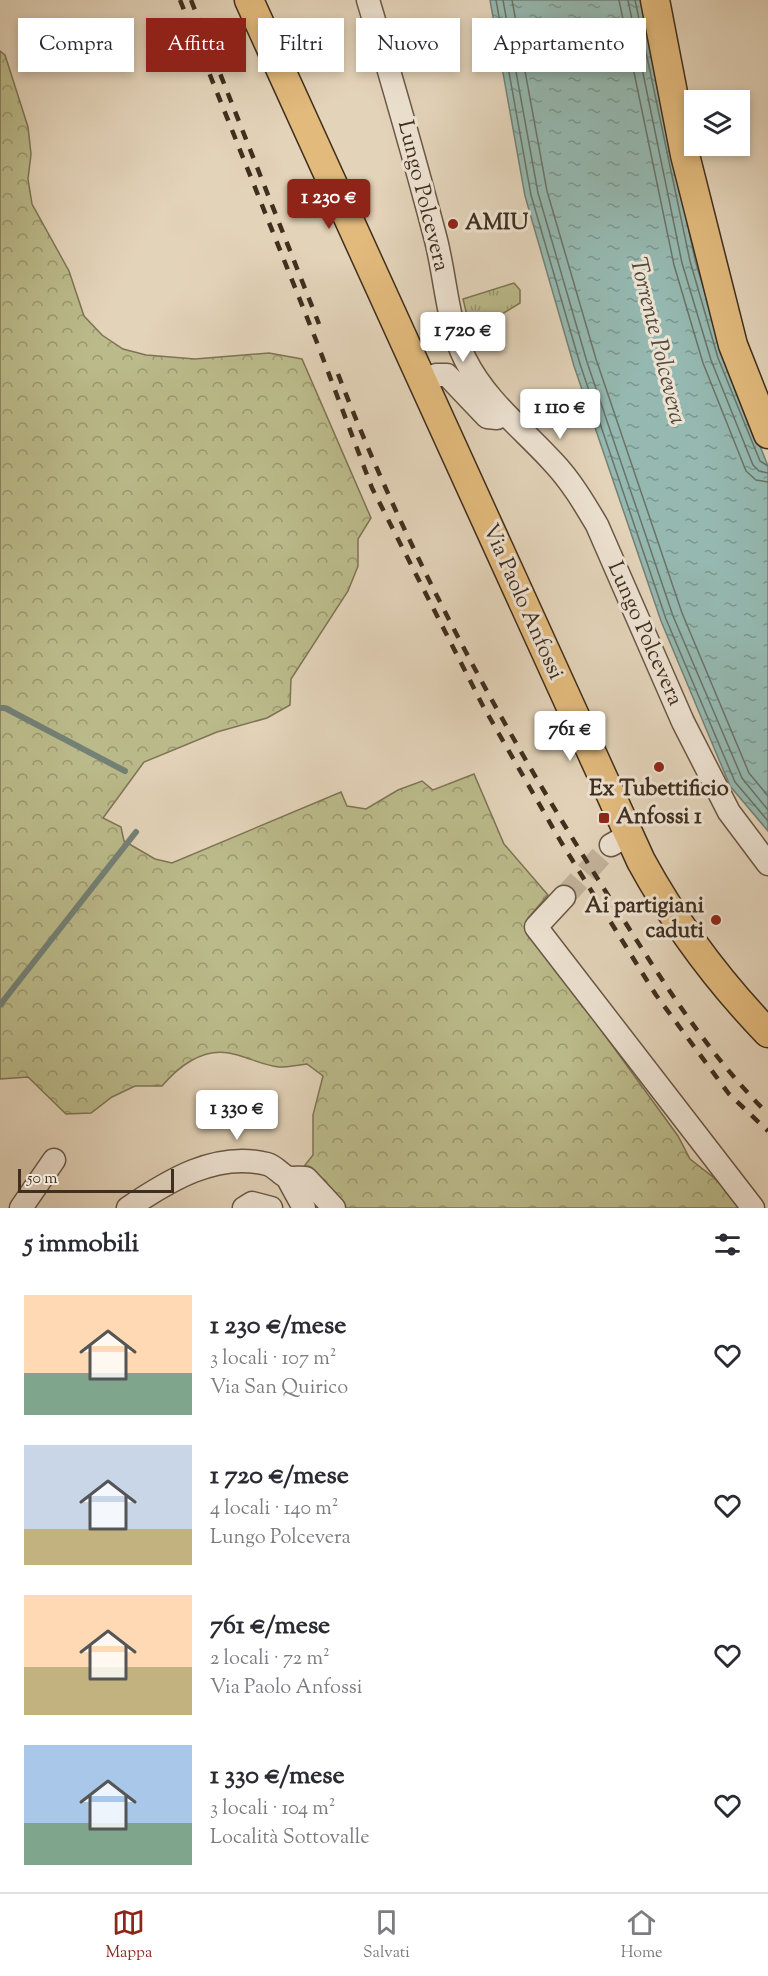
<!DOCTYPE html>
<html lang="it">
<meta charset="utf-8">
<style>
:root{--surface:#fff;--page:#f2f2f3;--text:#2b2b33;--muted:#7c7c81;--line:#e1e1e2;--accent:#8f2418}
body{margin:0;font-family:"Sorts Mill Goudy",serif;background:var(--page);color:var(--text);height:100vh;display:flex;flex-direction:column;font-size:22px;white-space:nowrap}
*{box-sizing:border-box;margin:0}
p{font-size:20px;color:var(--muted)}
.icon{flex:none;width:33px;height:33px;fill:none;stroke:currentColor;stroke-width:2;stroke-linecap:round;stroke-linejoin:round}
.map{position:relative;height:1208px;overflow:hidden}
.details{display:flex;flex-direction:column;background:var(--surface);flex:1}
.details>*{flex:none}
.banner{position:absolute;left:18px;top:18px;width:732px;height:54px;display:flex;gap:12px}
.tools{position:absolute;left:684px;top:90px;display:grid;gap:12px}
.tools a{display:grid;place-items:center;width:66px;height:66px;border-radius:0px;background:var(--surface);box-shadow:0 3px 9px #0003;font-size:30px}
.scale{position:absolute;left:18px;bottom:15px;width:156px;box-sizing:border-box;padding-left:6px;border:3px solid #402e1e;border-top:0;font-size:16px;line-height:21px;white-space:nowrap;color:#402e1e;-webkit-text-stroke:4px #ede2d2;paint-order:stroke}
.price{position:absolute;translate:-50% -51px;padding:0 14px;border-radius:6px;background:#fff;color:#222;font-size:20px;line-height:39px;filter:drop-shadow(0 2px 3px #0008)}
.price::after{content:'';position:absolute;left:50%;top:36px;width:18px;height:14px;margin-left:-9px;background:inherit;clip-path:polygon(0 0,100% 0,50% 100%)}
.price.selected{background:var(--accent);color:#fff}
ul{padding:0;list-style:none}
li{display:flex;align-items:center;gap:18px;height:150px;padding:0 24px}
li span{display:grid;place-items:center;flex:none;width:168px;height:120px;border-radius:0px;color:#555}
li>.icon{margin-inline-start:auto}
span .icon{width:72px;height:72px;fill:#fffc;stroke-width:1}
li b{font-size:26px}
h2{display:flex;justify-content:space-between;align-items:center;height:72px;padding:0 24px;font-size:26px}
.tag{padding:0 21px;border-radius:0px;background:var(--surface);box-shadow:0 3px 9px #0003;font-size:21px;line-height:54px}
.tag.selected{background:var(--accent);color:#fff}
.menu{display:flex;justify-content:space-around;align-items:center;height:84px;border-top:2px solid var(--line);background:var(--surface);font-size:16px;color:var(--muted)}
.menu a{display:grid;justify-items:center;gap:3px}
.menu .selected{color:var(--accent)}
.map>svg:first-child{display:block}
</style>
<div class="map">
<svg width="768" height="1208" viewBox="0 0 768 1208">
<defs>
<pattern id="grass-tufts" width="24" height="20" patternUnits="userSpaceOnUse" patternTransform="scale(1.5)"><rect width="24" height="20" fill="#bbba8a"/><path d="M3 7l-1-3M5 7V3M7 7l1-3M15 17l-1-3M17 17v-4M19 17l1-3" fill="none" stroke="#999870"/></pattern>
<pattern id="forest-crowns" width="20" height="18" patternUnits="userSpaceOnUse" patternTransform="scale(1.5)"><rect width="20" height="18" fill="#bbba8a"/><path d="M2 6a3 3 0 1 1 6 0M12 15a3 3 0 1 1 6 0" fill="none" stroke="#999870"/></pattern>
<pattern id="water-ripples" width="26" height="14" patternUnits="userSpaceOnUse" patternTransform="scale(1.5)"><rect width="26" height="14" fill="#95b8b0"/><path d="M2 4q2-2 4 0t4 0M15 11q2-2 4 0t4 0" fill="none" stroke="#7b968f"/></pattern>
</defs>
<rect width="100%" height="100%" fill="#e3d3b9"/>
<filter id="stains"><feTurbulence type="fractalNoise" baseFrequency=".00333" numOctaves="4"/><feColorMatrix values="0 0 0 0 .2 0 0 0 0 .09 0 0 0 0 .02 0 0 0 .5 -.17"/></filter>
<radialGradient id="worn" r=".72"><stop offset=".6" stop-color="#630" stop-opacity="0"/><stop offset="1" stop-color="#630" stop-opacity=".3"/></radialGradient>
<path fill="url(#grass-tufts)" stroke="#7e7454" stroke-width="1.5" d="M514 283 520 290V303L497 317 470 328 463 299Z"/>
<path fill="url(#forest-crowns)" stroke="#7e7454" stroke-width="1.5" d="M0 51 5 55 28 127 31 154 28 179 32 204 69 271 84 316 102 335 123 349 146 355 195 359 269 353 302 359 371 518 358 539V566L348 591 291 679 290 705 267 718 217 732 144 762 103 818 121 827 124 841 155 859 172 863 341 792 347 806 366 809 398 790 422 781 433 790 474 774 504 844 548 895 528 918 527 928 678 1136 690 1159 731 1191 743 1208H325L305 1165 313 1155V1115L323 1076 307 1064C298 1065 288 1067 279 1067 261 1065 246 1056 229 1053 202 1048 178 1067 162 1086H135L112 1097 91 1113 66 1114 28 1077 0 1079Z"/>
<path fill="url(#water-ripples)" stroke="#738176" stroke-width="1.5" d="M490 0H641L695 260 724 356 768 466V831L730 786 661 621 574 366 525 196Z"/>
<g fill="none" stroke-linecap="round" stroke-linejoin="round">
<path stroke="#6a7367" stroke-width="1.5" d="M496 0 531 195 580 364 666 619 735 782 768 821
M503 0 538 193 587 362 673 616 742 778 768 810
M512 0 547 191 596 359 682 613 749 773 768 796
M619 0 674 265 703 363 746 471 756 480 768 482
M628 0 682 263 711 360 753 465 759 471 768 473
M635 0 690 261 718 358 760 461 768 466"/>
<path stroke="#738176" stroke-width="6" d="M0 708H5L125 771
M0 1005 136 832"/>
<path stroke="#c2b29a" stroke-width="22" stroke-dasharray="22 11" stroke-linecap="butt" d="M564 897 611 845"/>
<g stroke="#695745" stroke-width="25">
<path id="minor" d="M368 0C392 80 415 160 436 240 446 280 447 322 465 359 486 401 522 428 553 462 571 481 584 503 597 525L683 722 729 812 768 864
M422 381 436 375H447L487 417 497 418
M611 845 629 835
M564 897 536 927 753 1208
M287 1177 304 1208
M21 1208 54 1160
M128 1208C168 1181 216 1151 267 1164 275 1166 280 1174 287 1177 292 1179 300 1177 306 1178L334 1208
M244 1208 252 1203 271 1208"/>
</g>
<g stroke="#402e1e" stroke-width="31">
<path id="major" d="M249 0 641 861C676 925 717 980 768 1033
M655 0 685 155 733 345 768 434"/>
</g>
<use href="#minor" stroke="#ede2d2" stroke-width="22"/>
<use href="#major" stroke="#e2ba7c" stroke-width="28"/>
<path stroke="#402e1e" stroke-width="4.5" stroke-dasharray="10 10" stroke-linecap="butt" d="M180 0 316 340 372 488 483 706 561 842 656 995 729 1094 768 1131
M191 0 319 324
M338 374C408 555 502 728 606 892 655 969 703 1049 768 1114"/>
</g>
<g fill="#8f2418" stroke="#ede2d2" stroke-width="2">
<circle cx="453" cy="224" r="6"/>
<circle cx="659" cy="767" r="6"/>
<rect x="598" y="812" width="12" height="12" rx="3"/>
<circle cx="716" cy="920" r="6"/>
</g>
<g text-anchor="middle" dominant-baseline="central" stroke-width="6" stroke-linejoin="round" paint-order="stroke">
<g font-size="22" fill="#402e1e" stroke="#ede2d2">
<text transform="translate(422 196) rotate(76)">Lungo Polcevera</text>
<text transform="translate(522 602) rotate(66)">Via Paolo Anfossi</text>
<text transform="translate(644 634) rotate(66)">Lungo Polcevera</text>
</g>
<g font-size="22" font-weight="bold" fill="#402e1e" stroke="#ede2d2" text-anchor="start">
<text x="465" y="224">AMIU</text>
<text x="659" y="790" text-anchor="middle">Ex Tubettificio</text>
<text x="616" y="818">Anfossi 1</text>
<text x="704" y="907" text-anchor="end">Ai partigiani<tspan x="704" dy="25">caduti</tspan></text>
</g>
<g font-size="24" font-style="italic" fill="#514a3b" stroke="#ede2d2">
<text transform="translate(657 341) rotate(76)">Torrente Polcevera</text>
</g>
</g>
<rect width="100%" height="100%" filter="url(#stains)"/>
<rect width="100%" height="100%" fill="url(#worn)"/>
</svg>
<div class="tools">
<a><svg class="icon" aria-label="layers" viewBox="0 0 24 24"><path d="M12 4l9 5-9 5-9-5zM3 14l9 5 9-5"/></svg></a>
</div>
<div class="scale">50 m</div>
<b class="price selected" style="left:329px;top:230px">1 230 €</b>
<b class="price" style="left:463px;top:363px">1 720 €</b>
<b class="price" style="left:560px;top:440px">1 110 €</b>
<b class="price" style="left:570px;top:762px">761 €</b>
<b class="price" style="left:237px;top:1141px">1 330 €</b>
<div class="banner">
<a class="tag">Compra</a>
<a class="tag selected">Affitta</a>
<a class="tag">Filtri</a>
<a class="tag">Nuovo</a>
<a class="tag">Appartamento</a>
</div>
</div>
<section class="details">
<h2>5 immobili<svg class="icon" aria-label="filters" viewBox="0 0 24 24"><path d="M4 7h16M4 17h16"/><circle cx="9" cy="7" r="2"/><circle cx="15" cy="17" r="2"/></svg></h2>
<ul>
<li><span style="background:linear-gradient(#ffd9b3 65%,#7fa58c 0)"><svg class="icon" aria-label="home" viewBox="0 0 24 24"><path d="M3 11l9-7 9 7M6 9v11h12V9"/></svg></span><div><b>1 230 €/mese</b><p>3 locali · 107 m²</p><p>Via San Quirico</p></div><svg class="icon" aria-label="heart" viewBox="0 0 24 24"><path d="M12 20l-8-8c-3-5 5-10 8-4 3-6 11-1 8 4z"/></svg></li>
<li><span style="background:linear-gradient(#c9d6e8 70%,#c2b280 0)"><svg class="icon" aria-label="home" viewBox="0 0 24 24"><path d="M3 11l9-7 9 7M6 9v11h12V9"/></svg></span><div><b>1 720 €/mese</b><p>4 locali · 140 m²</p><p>Lungo Polcevera</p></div><svg class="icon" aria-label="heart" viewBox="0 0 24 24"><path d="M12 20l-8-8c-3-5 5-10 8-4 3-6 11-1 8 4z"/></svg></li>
<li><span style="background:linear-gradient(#ffd9b3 60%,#c2b280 0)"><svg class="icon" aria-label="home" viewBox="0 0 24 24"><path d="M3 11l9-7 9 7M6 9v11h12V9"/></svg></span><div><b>761 €/mese</b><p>2 locali · 72 m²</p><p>Via Paolo Anfossi</p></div><svg class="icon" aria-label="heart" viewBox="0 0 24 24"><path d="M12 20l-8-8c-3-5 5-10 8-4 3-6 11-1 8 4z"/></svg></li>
<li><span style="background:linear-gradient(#a9c7e8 65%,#7fa58c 0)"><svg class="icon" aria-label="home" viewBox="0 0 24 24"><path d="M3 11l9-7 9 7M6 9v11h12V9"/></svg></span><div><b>1 330 €/mese</b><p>3 locali · 104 m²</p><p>Località Sottovalle</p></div><svg class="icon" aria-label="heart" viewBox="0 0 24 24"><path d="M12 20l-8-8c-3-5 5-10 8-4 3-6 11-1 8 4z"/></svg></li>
</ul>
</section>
<nav class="menu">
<a class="selected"><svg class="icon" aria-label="map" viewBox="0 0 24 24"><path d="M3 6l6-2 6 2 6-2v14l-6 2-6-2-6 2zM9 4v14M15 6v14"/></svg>Mappa</a>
<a><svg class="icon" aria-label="saved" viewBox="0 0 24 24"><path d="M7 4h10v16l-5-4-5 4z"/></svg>Salvati</a>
<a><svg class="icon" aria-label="home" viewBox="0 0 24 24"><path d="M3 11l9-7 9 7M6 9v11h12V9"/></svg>Home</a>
</nav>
